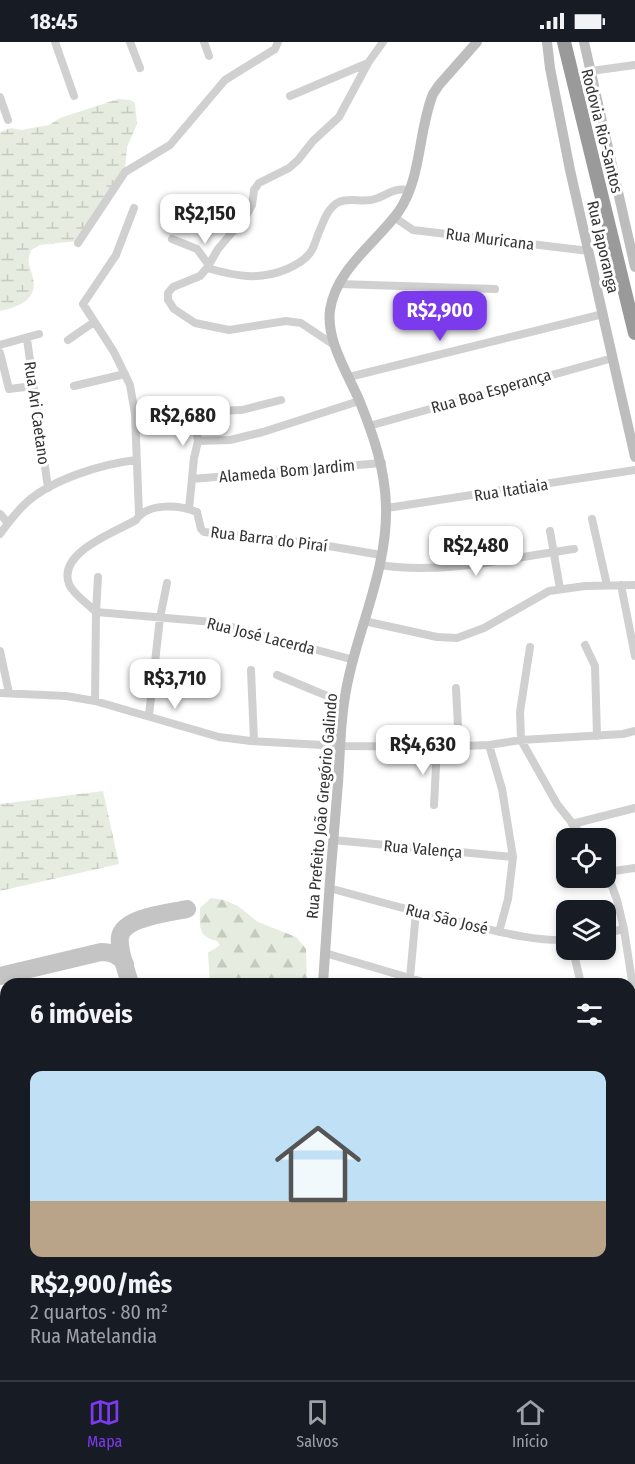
<!DOCTYPE html>
<html lang="pt">
<meta charset="utf-8">
<style>
:root{--surface:#171b24;--page:#242831;--text:#f1f3f6;--muted:#9ea1a6;--line:#363941;--accent:#7c3aed}
body{margin:0;font-family:"Fira Sans Condensed",sans-serif;background:var(--page);color:var(--text);height:100vh;display:flex;flex-direction:column;font-size:22px;white-space:nowrap}
*{box-sizing:border-box;margin:0}
p{font-size:20px;color:var(--muted)}
.icon{flex:none;width:33px;height:33px;fill:none;stroke:currentColor;stroke-width:2;stroke-linecap:round;stroke-linejoin:round}
.map{position:relative;flex:1;overflow:hidden}
.drawer{position:absolute;left:0px;top:936px;width:636px;height:402px;display:flex;flex-direction:column;background:var(--surface);border-radius:18px 18px 0 0;box-shadow:0 3px 9px #0003}
.drawer>*{flex:none}
.controls{position:absolute;left:556px;top:786px;display:grid;gap:12px}
.controls a{display:grid;place-items:center;width:60px;height:60px;border-radius:12px;background:var(--surface);box-shadow:0 3px 9px #0003;font-size:30px}
.price{position:absolute;translate:-50% -51px;padding:0 14px;border-radius:12px;background:#fff;color:#222;font-size:20px;line-height:39px;filter:drop-shadow(0 2px 3px #0008)}
.price::after{content:'';position:absolute;left:50%;top:36px;width:18px;height:14px;margin-left:-9px;background:inherit;clip-path:polygon(0 0,100% 0,50% 100%)}
.price.selected{background:var(--accent);color:#fff}
ul{padding:0;list-style:none}
li{display:grid;align-content:center;gap:12px;height:318px;padding:0 30px}
li+li{border-top:2px solid var(--line)}
li span{display:grid;place-items:center;height:186px;border-radius:12px;color:#555}
li>.icon{margin-inline-start:auto}
span .icon{width:108px;height:108px;fill:#fffc;stroke-width:1}
li b{font-size:26px}
h2{display:flex;justify-content:space-between;align-items:center;height:72px;padding:0 30px;font-size:26px}
.status{display:flex;justify-content:space-between;align-items:center;height:42px;padding:0 30px;background:var(--surface);direction:ltr}
.status svg{height:16px;fill:currentColor}
.menu{display:flex;justify-content:space-around;align-items:center;height:84px;border-top:2px solid var(--line);background:var(--surface);font-size:16px;color:var(--muted)}
.menu a{display:grid;justify-items:center;gap:3px}
.menu .selected{color:var(--accent)}
.map>svg:first-child{display:block}
</style>
<div class="status"><b>18:45</b><svg viewBox="0 0 49 12"><path d="M0 12V9h3v3zM5 12V6h3v6zM10 12V3h3v9zM15 12V0h3v12zM26 1h20v11H26zM47 4h2v5h-2z"/></svg></div>
<div class="map">
<svg width="635" height="1338" viewBox="0 0 635 1338">
<defs>
<pattern id="forest-firs" width="22" height="20" patternUnits="userSpaceOnUse" patternTransform="scale(1.5)"><rect width="22" height="20" fill="#e6ecdf"/><path d="M5 1l3.5 6h-7zM16 11l3.5 6h-7z" fill="#c6cbc0"/></pattern>
<pattern id="wetland-marsh" width="20" height="14" patternUnits="userSpaceOnUse" patternTransform="scale(1.5)"><rect width="20" height="14" fill="#e6ecdf"/><path d="M1 5h8M5 5V1M11 12h8M15 12V8" fill="none" stroke="#c6cbc0"/></pattern>
</defs>
<rect width="100%" height="100%" fill="#fff"/>
<path fill="url(#forest-firs)" d="M211 856 224 858 238 864 258 880 296 895 306 907 307 942H210L208 911 220 903 217 899C197 895 200 884 200 866Z"/>
<path fill="url(#wetland-marsh)" d="M118 57 130 58 135 61 137 82 127 105 125 127 77 199 40 203 31 208C26 222 30 223 33 236 38 258 18 265 0 269V90L11 86 21 88 49 83 60 76Z
M103 749 119 822 0 849V762Z"/>
<g fill="none" stroke-linecap="round" stroke-linejoin="round">
<path stroke="#c4c4c4" stroke-width="18" d="M0 934 101 910C112 910 119 913 125 922
M130 942C127 930 118 907 120 895 123 875 169 871 187 867
M0 1047 6 1050"/>
<path stroke="#c4c4c4" stroke-width="46" d="M0 1054 6 1053"/>
<path stroke="#d0d0d0" stroke-width="8" d="M55 0 74 54
M130 0 140 26
M204 0 209 14
M591 29 635 23
M290 54 368 21
M0 55 8 78
M134 166 116 213 83 262 114 310 130 343 135 372 139 472
M394 175 413 188 589 209
M172 197 197 207 208 222
M78 201 125 130 170 103 225 38 275 7 278 0
M207 226C235 234 259 239 287 227 296 223 304 219 310 211 314 206 316 197 319 190 324 179 327 166 339 160 350 155 363 161 375 157 390 152 391 146 409 148
M339 242 495 247
M27 297 48 446
M68 298 94 280
M0 303 39 292
M334 303 301 281 286 279 229 288 195 281 174 267 168 258V251L173 245 200 234 207 226 218 207 246 174 252 163 254 148 259 141 289 126 298 118 313 99 339 75 368 21 383 0
M0 311 9 347 33 344
M349 335 603 272
M74 344 125 332
M135 372 242 368 281 358
M369 384 613 316
M198 399 230 398 263 390 359 359
M192 437 382 421
M387 466 635 428
M189 467 194 416 198 399 194 371
M0 472 8 481
M592 477 607 543
M550 489 560 547
M0 492C8 481 17 469 27 460 53 437 102 422 136 418
M379 523C444 533 509 516 574 507
M621 543 635 614
M364 579 437 595 457 596 484 586 549 549 585 544 635 543
M585 603 595 624 597 694
M530 605 520 670 521 698 557 762 584 796
M0 609 9 651
M354 618 213 580 96 570C88 562 73 552 69 542 57 510 116 490 136 478 148 460 180 463 197 470L201 487 204 490 317 502 381 513
M251 628 254 699
M277 633 344 661
M456 646 459 705
M0 651 66 654 95 659 219 695 251 699 341 704 437 705 489 703 521 698 623 692 635 689
M95 659 96 570 98 535
M149 673 160 576 167 541
M489 703 502 747 513 815 508 857 499 890
M434 763 437 705
M572 782 635 766
M333 798 513 815
M606 828 617 858 624 887 635 959
M607 830 635 826
M329 846C375 859 421 871 467 882 501 890 532 899 567 898
M606 891 624 887
M573 908 581 942
M325 911 430 942
M410 936 416 870
M630 984 635 983
M630 1044 635 1043
M630 1128 635 1125
M630 1193 635 1191
M630 1236H635
M630 1287 635 1288
M162 1332 187 1338
M477 1332 533 1338
M100 1338 101 1332
M194 1338 199 1332"/>
<path stroke="#bdbdbd" stroke-width="10" d="M547 0 550 26 570 128 635 415
M584 0 635 225
M323 942C327 875 332 808 338 741 340 714 340 687 344 661 353 595 388 532 386 464 385 427 374 395 360 360 348 332 326 299 330 268 336 227 377 200 399 169 422 135 418 89 433 52L439 43 477 0
M149 1338 150 1332"/>
<path stroke="#9a9a9a" stroke-width="14" d="M564 0 635 291"/>
</g>
<g text-anchor="middle" dominant-baseline="central" stroke-width="6" stroke-linejoin="round" paint-order="stroke">
<g font-size="16" fill="#333" stroke="#fff">
<text transform="translate(602 89) rotate(76)">Rodovia Rio-Santos</text>
<text transform="translate(490 197) rotate(7)">Rua Muricana</text>
<text transform="translate(603 205) rotate(77)">Rua Japoranga</text>
<text transform="translate(491 349) rotate(-16)">Rua Boa Esperança</text>
<text transform="translate(37 371) rotate(82)">Rua Ari Caetano</text>
<text transform="translate(287 429) rotate(-5)">Alameda Bom Jardim</text>
<text transform="translate(511 448) rotate(-9)">Rua Itatiaia</text>
<text transform="translate(269 497) rotate(7)">Rua Barra do Piraí</text>
<text transform="translate(261 594) rotate(14)">Rua José Lacerda</text>
<text transform="translate(322 764) rotate(-85)">Rua Prefeito João Gregório Galindo</text>
<text transform="translate(423 807) rotate(5)">Rua Valença</text>
<text transform="translate(447 877) rotate(14)">Rua São José</text>
</g>
</g>
</svg>
<div class="controls">
<a><svg class="icon" aria-label="locate" viewBox="0 0 24 24"><circle cx="12" cy="12" r="6"/><path d="M12 2v4M12 18v4M2 12h4M18 12h4"/></svg></a>
<a><svg class="icon" aria-label="layers" viewBox="0 0 24 24"><path d="M12 4l9 5-9 5-9-5zM3 14l9 5 9-5"/></svg></a>
</div>
<b class="price" style="left:205px;top:203px">R$2,150</b>
<b class="price selected" style="left:440px;top:300px">R$2,900</b>
<b class="price" style="left:183px;top:405px">R$2,680</b>
<b class="price" style="left:476px;top:535px">R$2,480</b>
<b class="price" style="left:175px;top:668px">R$3,710</b>
<b class="price" style="left:423px;top:734px">R$4,630</b>
<section class="drawer">
<h2>6 imóveis<svg class="icon" aria-label="filters" viewBox="0 0 24 24"><path d="M4 7h16M4 17h16"/><circle cx="9" cy="7" r="2"/><circle cx="15" cy="17" r="2"/></svg></h2>
<ul>
<li><span style="background:linear-gradient(#bfe0f5 70%,#b9a48a 0)"><svg class="icon" aria-label="home" viewBox="0 0 24 24"><path d="M3 11l9-7 9 7M6 9v11h12V9"/></svg></span><div><b>R$2,900/mês</b><p>2 quartos · 80 m²</p><p>Rua Matelandia</p></div></li>
</ul>
</section>
</div>
<nav class="menu">
<a class="selected"><svg class="icon" aria-label="map" viewBox="0 0 24 24"><path d="M3 6l6-2 6 2 6-2v14l-6 2-6-2-6 2zM9 4v14M15 6v14"/></svg>Mapa</a>
<a><svg class="icon" aria-label="saved" viewBox="0 0 24 24"><path d="M7 4h10v16l-5-4-5 4z"/></svg>Salvos</a>
<a><svg class="icon" aria-label="home" viewBox="0 0 24 24"><path d="M3 11l9-7 9 7M6 9v11h12V9"/></svg>Início</a>
</nav>
